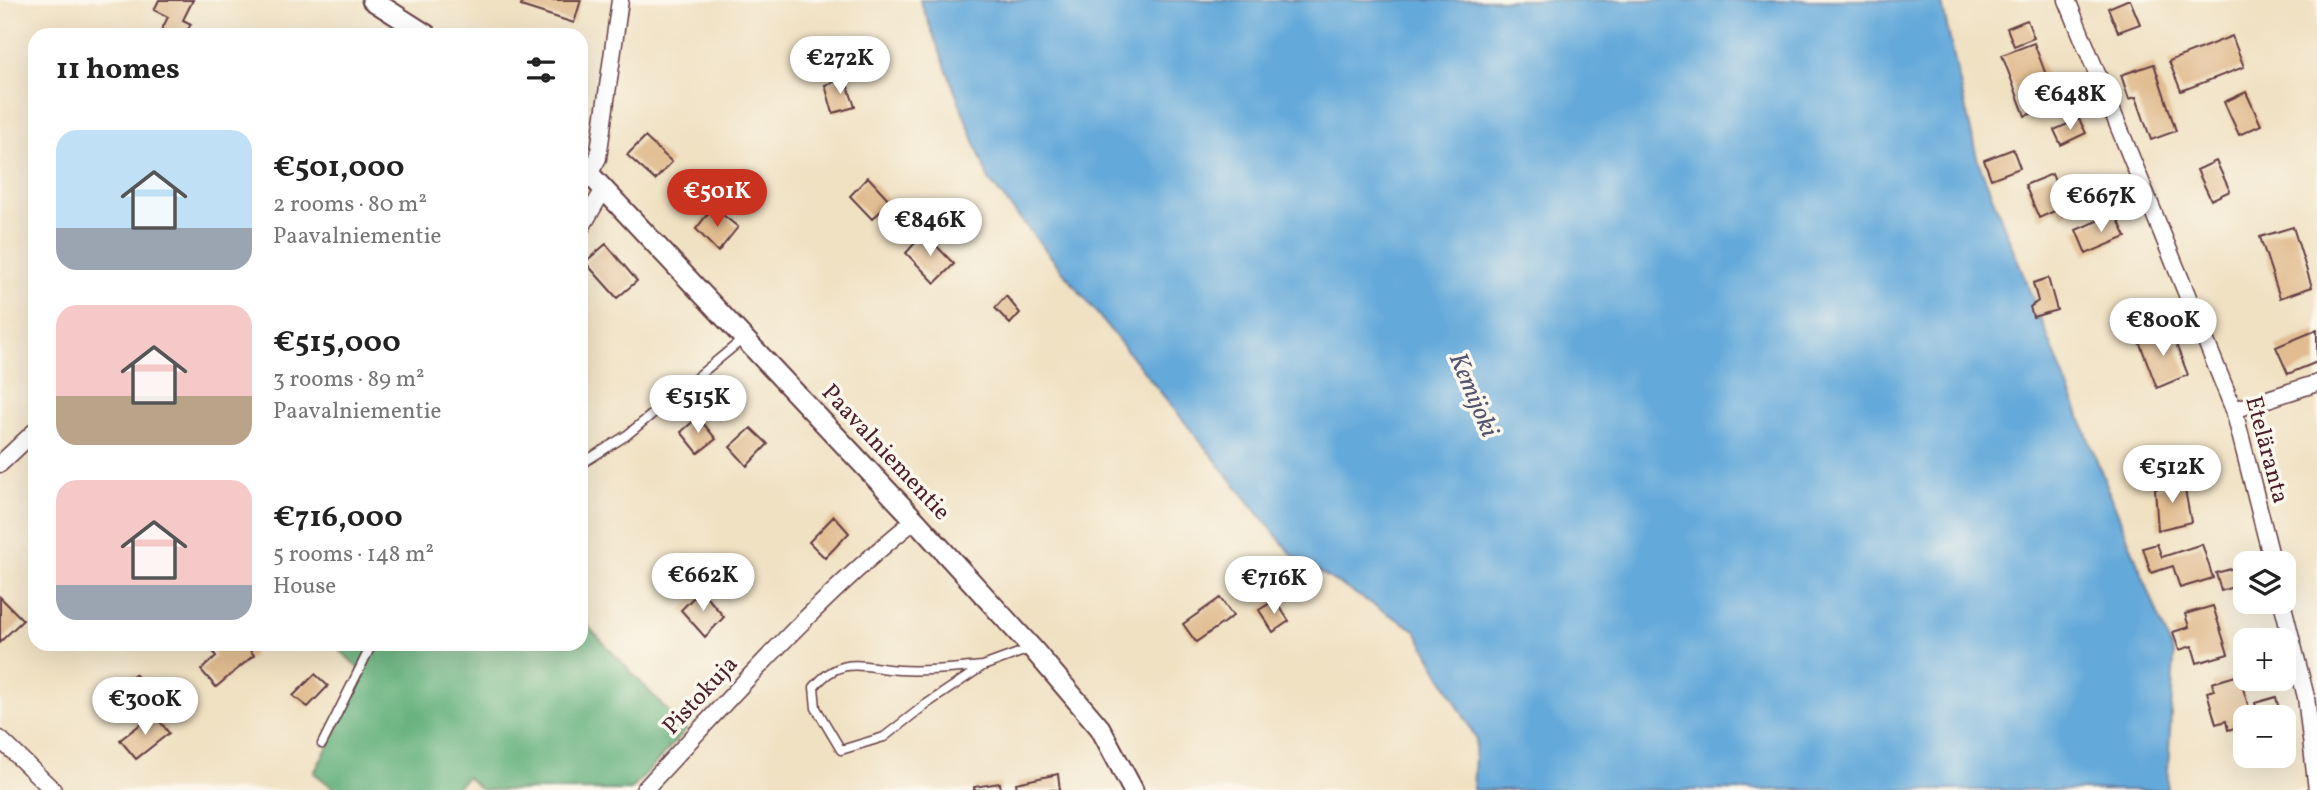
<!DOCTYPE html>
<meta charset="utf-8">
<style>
:root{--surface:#fff;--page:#f6f6f6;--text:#222;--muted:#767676;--accent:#c8321e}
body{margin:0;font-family:Vollkorn,serif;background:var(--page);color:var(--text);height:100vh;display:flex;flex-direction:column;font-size:26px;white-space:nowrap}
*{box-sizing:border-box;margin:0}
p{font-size:23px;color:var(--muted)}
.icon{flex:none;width:38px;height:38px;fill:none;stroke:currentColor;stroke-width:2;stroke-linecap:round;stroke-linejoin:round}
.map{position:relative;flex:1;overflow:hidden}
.panel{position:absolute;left:28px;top:28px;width:560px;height:623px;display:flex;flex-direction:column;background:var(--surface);border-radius:21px;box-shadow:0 7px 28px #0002}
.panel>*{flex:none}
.fabs{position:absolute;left:2233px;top:551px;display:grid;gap:14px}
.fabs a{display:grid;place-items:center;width:63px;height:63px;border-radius:14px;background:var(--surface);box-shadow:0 7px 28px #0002;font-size:35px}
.price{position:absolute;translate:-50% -60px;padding:0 16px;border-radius:24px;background:#fff;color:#222;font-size:23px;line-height:46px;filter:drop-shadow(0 2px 4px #0008)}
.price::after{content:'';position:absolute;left:50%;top:42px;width:21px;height:16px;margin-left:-10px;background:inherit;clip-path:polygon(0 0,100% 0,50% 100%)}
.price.on{background:var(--accent);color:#fff}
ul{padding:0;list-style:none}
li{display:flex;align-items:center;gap:21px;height:175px;padding:0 28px}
li span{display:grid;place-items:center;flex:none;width:196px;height:140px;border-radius:21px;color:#555}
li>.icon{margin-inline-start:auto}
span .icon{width:84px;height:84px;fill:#fffc;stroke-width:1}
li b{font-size:30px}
h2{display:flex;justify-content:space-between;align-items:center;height:84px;padding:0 28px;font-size:30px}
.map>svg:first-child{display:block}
</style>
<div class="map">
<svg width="2317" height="790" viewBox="0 0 2317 790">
<rect width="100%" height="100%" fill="#fbf7ec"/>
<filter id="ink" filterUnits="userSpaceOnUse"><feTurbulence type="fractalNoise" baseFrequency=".0143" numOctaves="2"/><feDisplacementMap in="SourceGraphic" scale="14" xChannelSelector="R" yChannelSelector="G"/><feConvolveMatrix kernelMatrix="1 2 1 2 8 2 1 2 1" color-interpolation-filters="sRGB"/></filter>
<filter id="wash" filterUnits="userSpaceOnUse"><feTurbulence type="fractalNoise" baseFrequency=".00686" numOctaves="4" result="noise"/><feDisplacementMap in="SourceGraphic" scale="28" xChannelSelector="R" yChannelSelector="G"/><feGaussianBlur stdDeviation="1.57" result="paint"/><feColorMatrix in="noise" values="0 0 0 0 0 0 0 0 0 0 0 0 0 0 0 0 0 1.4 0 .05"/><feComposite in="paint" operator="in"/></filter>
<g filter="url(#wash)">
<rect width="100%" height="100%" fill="#f0e1c3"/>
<path fill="#63b07a" stroke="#566852" stroke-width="2" d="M581 619 686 730 631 790H482L467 777 453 790H336L314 773 365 675 334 644H581Z"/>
<path fill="#64a9da" stroke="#576482" stroke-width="2" d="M920 0H1941L1977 158 2174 655 2167 790H1473L1476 738 1415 630 1293 556 989 180Z"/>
<g id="blocks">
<path fill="#e1bc90" d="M159 0H193L183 20 191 24 185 35H159L168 17 154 10Z
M523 0H581L574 23 521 6Z
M2127 0H2130L2140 24 2118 32 2108 8Z
M2027 20 2034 38 2014 46 2007 28Z
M2232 36 2244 67 2181 91 2169 61Z
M2034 43 2057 104 2025 116 2002 55Z
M2154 64 2176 131 2151 140 2136 97 2129 99 2121 75Z
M845 78 855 107 833 113 825 85Z
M2246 92 2261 125 2239 135 2224 102Z
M2079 119 2086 133 2061 145 2054 130Z
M645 137 672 162 655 180 627 155Z
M2013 149 2020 168 1991 179 1984 160Z
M2216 161 2230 191 2211 200 2197 170Z
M2052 174 2060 194 2065 192 2071 209 2063 216 2059 209 2039 218 2025 185Z
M868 177 891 202 872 219 850 196Z
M713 207 738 227 718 252 696 229Z
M2115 213 2126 237 2086 254 2076 230Z
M2293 227 2312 287 2280 298 2260 237Z
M924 233 954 264 935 283 906 253Z
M606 244 637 281 617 298 585 262Z
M2048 278 2057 310 2033 317 2030 307 2038 301 2033 283Z
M1006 296 1020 313 1010 324 995 308Z
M2170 329 2188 375 2157 388 2139 341Z
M2317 330V362L2288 374 2276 347Z
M698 417 716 439 698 453 681 432Z
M751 428 768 444 747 466 730 447Z
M2183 479 2191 522 2158 530 2155 489Z
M834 516 849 533 825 558 809 542Z
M2157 544 2162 557 2202 544 2213 578 2180 588 2173 566 2151 573 2143 548Z
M2242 566 2245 583 2221 591 2216 573Z
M701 590 724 617 705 637 681 610Z
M0 597 23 620 0 642Z
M1220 598 1233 616 1196 642 1183 624Z
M1275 600 1289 621 1273 632 1259 610Z
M2213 606 2228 654 2197 663 2192 646 2179 650 2173 632 2189 627 2185 614Z
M213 644H245L254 655 216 687 201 670 216 656 209 646Z
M135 674 151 693 142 701 126 681Z
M315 674 328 686 308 707 293 696Z
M2239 675 2252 718H2245V725L2228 730 2226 721 2216 724 2207 692 2214 690 2212 683Z
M2276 697 2281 718H2259L2255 703Z
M154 714 169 733 136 759 120 740Z
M1058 774 1060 790H1017L1016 783Z
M1000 783 1001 790H974V787Z"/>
</g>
</g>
<g filter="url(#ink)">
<use href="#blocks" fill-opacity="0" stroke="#633c42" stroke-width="2"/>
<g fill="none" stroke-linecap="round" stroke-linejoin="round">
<g stroke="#633c42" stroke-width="11">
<path id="service" d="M581 464 627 435 743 339
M983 666C956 668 927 672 900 670 864 668 842 654 814 687L816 708 841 750 884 737 925 705 983 666 1032 648
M322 744 372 644"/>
</g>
<g stroke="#633c42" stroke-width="19">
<path id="minor" d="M2067 0 2234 410 2273 564
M589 174 598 158 620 0
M581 228 604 189
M2234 410 2317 383
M0 464 35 431
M2282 602 2306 697 2317 790
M0 739 53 790
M644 790C731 697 816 599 915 520"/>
</g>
<g stroke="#633c42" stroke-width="23">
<path id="tertiary" d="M372 0 427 35
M581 165 915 520 1032 648 1100 728 1133 790"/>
</g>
<use href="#service" stroke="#fff" stroke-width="8"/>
<use href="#minor" stroke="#fff" stroke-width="16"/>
<use href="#tertiary" stroke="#fff" stroke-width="19"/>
</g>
</g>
<g text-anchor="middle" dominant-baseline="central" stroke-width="7" stroke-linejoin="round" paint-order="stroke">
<g font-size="24" fill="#4a1f2b" stroke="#fbf7ec">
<text transform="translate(2266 450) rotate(75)">Eteläranta</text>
<text transform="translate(885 453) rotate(47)">Paavalniementie</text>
<text transform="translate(701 696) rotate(-47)">Pistokuja</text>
</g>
<g font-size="26" font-style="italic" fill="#545671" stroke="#fbf7ec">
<text transform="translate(1473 395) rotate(67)">Kemijoki</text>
</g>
</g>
</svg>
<div class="fabs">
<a><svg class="icon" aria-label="layers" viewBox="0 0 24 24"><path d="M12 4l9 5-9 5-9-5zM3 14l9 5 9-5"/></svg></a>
<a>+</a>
<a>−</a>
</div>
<b class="price" style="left:840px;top:96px">€272K</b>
<b class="price" style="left:2070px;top:132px">€648K</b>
<b class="price on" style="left:717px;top:229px">€501K</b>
<b class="price" style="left:2101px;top:234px">€667K</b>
<b class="price" style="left:930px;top:258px">€846K</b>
<b class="price" style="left:2163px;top:358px">€800K</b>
<b class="price" style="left:698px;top:435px">€515K</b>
<b class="price" style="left:2172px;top:505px">€512K</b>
<b class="price" style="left:703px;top:613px">€662K</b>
<b class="price" style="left:1274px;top:616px">€716K</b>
<b class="price" style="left:145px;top:737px">€300K</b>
<section class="panel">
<h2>11 homes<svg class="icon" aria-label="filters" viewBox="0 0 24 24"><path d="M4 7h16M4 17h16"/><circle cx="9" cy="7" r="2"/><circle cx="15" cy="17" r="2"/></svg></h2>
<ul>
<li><span style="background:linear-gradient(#bfe0f5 70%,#9aa5b1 0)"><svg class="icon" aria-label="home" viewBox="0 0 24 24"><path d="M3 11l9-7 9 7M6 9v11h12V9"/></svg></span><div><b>€501,000</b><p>2 rooms · 80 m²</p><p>Paavalniementie</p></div></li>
<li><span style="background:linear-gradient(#f6c9c9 65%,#b9a48a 0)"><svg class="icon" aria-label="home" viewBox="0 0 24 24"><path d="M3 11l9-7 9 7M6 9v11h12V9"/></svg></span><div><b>€515,000</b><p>3 rooms · 89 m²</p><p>Paavalniementie</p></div></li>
<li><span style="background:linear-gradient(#f6c9c9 75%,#9aa5b1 0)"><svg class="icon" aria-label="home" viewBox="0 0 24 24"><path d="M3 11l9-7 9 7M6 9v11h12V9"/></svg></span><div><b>€716,000</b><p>5 rooms · 148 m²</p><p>House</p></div></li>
</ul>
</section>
</div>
